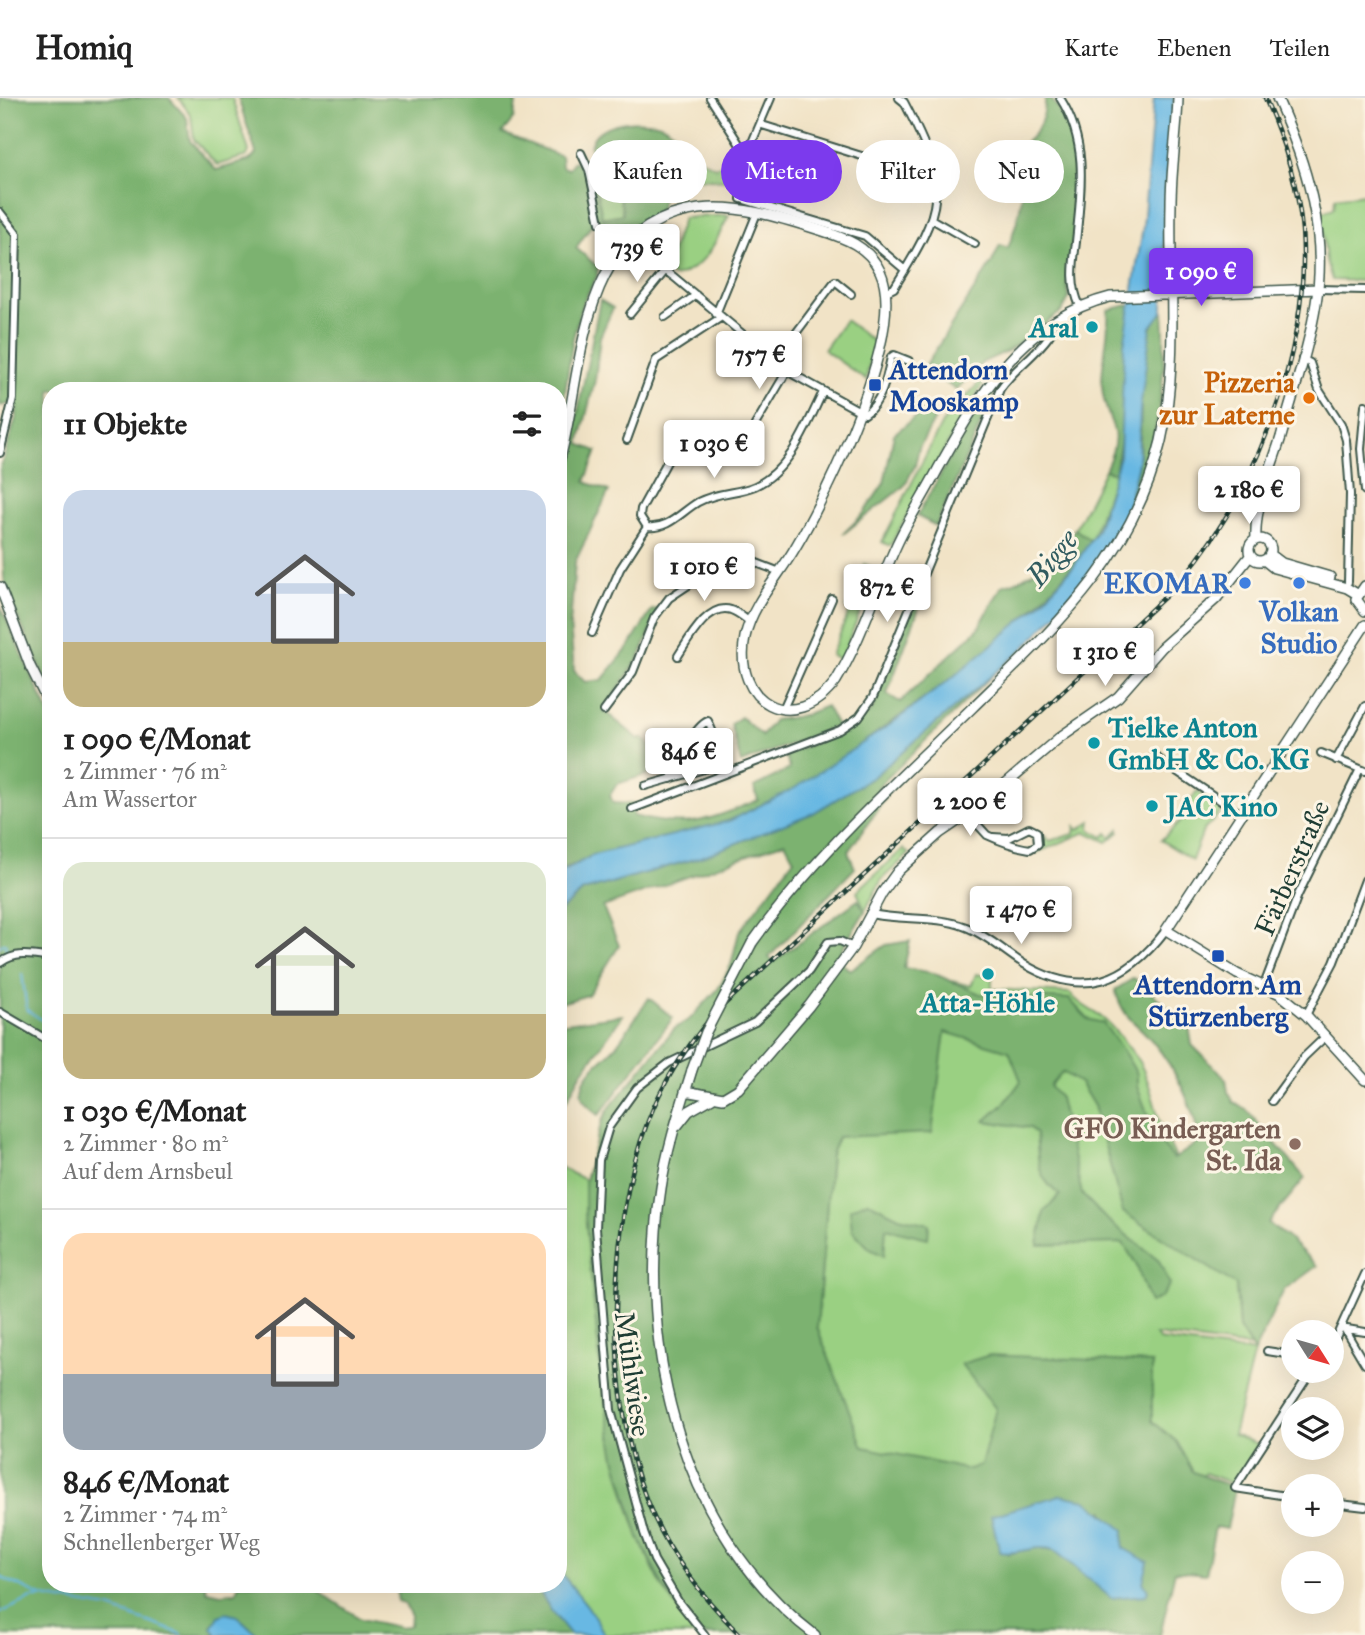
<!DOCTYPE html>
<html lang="de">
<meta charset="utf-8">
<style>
:root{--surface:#fff;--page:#f2f2f2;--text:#222;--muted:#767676;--line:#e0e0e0;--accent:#7c3aed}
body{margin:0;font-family:"IM FELL Great Primer",serif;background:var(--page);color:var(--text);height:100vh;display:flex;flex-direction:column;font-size:26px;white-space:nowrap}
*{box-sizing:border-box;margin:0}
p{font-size:23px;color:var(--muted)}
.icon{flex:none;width:38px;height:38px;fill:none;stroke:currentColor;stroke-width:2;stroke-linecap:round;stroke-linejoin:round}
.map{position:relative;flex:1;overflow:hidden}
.panel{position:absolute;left:42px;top:284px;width:525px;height:1211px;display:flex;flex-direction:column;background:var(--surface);border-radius:28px;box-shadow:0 7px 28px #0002}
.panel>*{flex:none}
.top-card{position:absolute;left:588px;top:42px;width:665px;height:63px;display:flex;gap:14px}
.needle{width:46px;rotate:127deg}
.controls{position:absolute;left:1281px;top:1222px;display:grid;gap:14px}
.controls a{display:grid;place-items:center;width:63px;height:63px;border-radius:50%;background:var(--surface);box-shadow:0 7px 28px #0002;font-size:35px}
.price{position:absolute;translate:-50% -60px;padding:0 16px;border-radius:7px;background:#fff;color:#222;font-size:23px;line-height:46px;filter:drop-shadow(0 2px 4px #0008)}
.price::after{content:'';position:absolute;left:50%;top:42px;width:21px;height:16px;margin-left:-10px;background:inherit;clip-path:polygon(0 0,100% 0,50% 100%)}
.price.selected{background:var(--accent);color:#fff}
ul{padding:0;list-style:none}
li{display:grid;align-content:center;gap:14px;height:371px;padding:0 21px}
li+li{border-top:2px solid var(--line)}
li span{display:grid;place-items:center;height:217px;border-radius:21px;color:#555}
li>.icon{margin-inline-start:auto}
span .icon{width:126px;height:126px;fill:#fffc;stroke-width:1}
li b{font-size:30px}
h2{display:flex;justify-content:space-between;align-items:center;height:84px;padding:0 21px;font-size:30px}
.tag{padding:0 24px;border-radius:32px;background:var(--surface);box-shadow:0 7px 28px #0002;font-size:24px;line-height:63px}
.tag.selected{background:var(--accent);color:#fff}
header{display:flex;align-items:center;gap:42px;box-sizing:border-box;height:98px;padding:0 35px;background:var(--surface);border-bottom:2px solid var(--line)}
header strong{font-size:33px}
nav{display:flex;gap:38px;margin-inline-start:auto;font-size:24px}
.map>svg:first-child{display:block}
</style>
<header>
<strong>Homiq</strong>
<nav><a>Karte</a><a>Ebenen</a><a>Teilen</a></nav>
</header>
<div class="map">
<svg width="1365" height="1537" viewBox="0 0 1365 1537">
<rect width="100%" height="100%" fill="#fcf5e5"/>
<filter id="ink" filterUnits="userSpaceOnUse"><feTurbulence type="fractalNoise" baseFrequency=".0143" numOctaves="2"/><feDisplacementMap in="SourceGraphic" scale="14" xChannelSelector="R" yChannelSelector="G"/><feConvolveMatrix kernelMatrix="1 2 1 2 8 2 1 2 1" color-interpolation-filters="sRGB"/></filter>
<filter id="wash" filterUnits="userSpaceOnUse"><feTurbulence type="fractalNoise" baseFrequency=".00686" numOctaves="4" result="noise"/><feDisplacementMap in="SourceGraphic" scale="28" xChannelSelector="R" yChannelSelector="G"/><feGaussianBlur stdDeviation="1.57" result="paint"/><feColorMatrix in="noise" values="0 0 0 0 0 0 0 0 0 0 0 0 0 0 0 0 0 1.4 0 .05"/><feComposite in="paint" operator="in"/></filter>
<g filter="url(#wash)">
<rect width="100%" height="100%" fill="#f1e3c6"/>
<path fill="#9ad082" stroke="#5c865b" stroke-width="2" d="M178 0H232L249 53 247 58 217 67 194 42 191 17Z
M699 60 715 69 735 62 741 66 738 83 695 80Z
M615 74 623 117 601 120 594 77Z
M1365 96V183L1332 182 1326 163 1321 115 1334 110 1335 100Z
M729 117C715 145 706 170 674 179L665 173 683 120Z
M845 222 874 244 866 282 824 252Z
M990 273 992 274 974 299 890 448 882 444 942 325Z
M1105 372 1115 375 1091 443 1075 431Z
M864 466 877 471 841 562 831 557 850 512 846 510Z
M1197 693 1224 711 1203 733 1192 762 1161 742 1185 719 1186 709Z
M1091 723 1090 731 1103 739 1107 735 1111 739 1119 731V734L1107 744 1086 734 1036 755 1026 753 1037 751 1046 739 1049 743 1074 736 1075 728 1078 732Z
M903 751 909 756 882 781 865 813 857 793Z
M976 876 992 879V891L1070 895C1079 907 1089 910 1100 918 1112 927 1124 943 1133 955 1151 978 1153 1009 1164 1035L1236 1187 1239 1230 1251 1249 1156 1237 1159 1242 1254 1254 1233 1337 1259 1346 1234 1386 1205 1375 1195 1385 1159 1537H1110L968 1373 862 1349 817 1229 831 1056 838 1039 944 881 971 888Z
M558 1068 585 1082C585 1126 590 1170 595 1214 604 1307 616 1403 661 1486 671 1504 688 1521 700 1537H605L588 1509 558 1471Z"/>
<path fill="#7bb270" stroke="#4d7852" stroke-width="2" fill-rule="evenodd" d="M0 0H169L187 20 190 43 216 72 250 62 256 55 238 0H510L516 5 514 20 502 35 561 58 562 69 568 71 574 63 584 70 592 65C580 25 628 20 657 25 666 27 674 34 680 41L658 117 624 141 605 124 593 125 576 150 598 169 597 178 582 206 573 240 558 340V292H51V594L12 506 4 480 0 372 17 317 16 304 0 308ZM615 74 623 116 602 120 594 78Z
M1045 0H1050C1095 49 1073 127 1067 186L1069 200 1062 213 1008 253 983 264 956 292 924 270 992 164 1000 147 1008 150C1025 104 1023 93 1023 46 1038 37 1046 17 1045 0Z
M600 202 613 210 600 239 595 282 579 346 597 353 585 384 609 393 575 464 570 527 574 573 585 584 602 582 629 549 652 512 660 511 639 560 604 613 639 641 642 639 670 669 617 686 610 697 613 705 634 706 633 718C688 732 707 723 758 702L754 689 790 671 785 656 842 635 872 612 917 499 922 502 887 596 900 604 978 531 1002 488C1033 481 1055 455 1075 431L1091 443C1035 523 953 580 875 636 838 662 801 692 759 710 698 738 631 751 567 769L558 776V394L577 318Z
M1132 206 1124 247 1122 335 1115 375 1105 372C1127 326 1105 330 1102 288 1101 264 1110 238 1108 212Z
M1163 213C1169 296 1151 376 1113 450 1123 422 1133 395 1138 366 1145 325 1132 242 1163 213Z
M994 287 997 289 936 428 917 418 980 306Z
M925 311 935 321 919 350 915 368 904 388 843 436 863 416 884 385 894 336Z
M0 508 51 620V1486H205L207 1493 221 1496 236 1494 239 1486H302L311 1488 361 1521 402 1530 410 1527 411 1518 404 1505 398 1503 395 1486H535L552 1514 571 1537H258L237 1518 214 1524 212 1530 217 1537H0Z
M1011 559 878 689 886 699 848 754 855 770 769 859 773 864 858 802 865 813 836 861 850 872 886 847 910 843 904 870 933 875 980 896 1069 901 1088 921 1103 925 1124 954 1137 976V988L1156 1039 1174 1061 1200 1043C1192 1005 1178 974 1153 944 1134 921 1125 924 1115 892L1134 880 1189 928 1192 947 1226 981 1228 994 1234 1005 1246 1011 1305 1080 1268 1125 1287 1139 1317 1168 1284 1192 1254 1254 1239 1230 1236 1187 1123 1114 1094 1008 1080 985 1062 974 1050 988 1060 1000 1082 1096 1104 1119 1159 1163 1170 1186 1161 1199 1150 1205 1136 1166 1123 1145 1038 1147 1044 1114 1060 1097C1035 1078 1039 1065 1036 1036L1030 1030 985 1023 1004 1006 1021 983 1009 953 945 934 932 1035 838 1039 831 1056 817 1229 863 1349 970 1372 981 1367 996 1311 961 1266 990 1257 1152 1265V1323L1177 1344 1193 1374 1235 1390 1227 1431 1215 1429 1206 1476 1175 1473 1160 1537H700L663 1489 639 1440 615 1360 602 1286 585 1116V1082L602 1023 610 1009 674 931 691 920 718 891 731 867 739 834 794 761 785 744 603 809 619 848 588 897 558 906V815L583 793 701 759 813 715 873 679ZM1103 1412 1123 1450 1054 1452 1034 1449 1008 1456Z
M826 608 837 628 741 665 731 626 741 619 762 638 774 622 802 618Z
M649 900 673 920 599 1017C591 1010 579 1003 582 991 585 972 604 962 615 949 627 933 638 916 649 900Z
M623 917 581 976 558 1018V926Z
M867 1103 899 1119 929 1126 928 1140 886 1130 884 1158 870 1151 852 1132 850 1111Z"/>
<path fill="#68b8e3" stroke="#447a8c" stroke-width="2" d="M1154 0H1174L1164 141 1163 213 1151 229 1140 311 1138 365 1127 411 1113 450 1092 478 1024 550 873 679 813 715 701 759 583 793 558 815V776L593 757 729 723 795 690 891 626 953 579 1038 508 1074 468 1097 432 1120 358 1124 247 1143 129Z
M1060 1397 1086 1402 1124 1432 1123 1450 1148 1464 1143 1484 1148 1493 1146 1497 1111 1500 1054 1452C1035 1445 1019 1458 1000 1454L991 1418Z
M558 1471 588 1509 605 1537H571L552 1514 535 1486H558Z
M226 1515 237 1518 258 1537H217L212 1530 219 1518Z"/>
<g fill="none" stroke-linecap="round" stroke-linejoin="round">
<path stroke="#68b8e3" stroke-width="2" d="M0 848 5 845 7 855
M22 876 27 912 51 928
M0 1479 43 1499 109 1510 182 1536
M0 1515 32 1500H41"/>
</g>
</g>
<g filter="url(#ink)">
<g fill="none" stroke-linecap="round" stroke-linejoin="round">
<g stroke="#3e564a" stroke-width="10">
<path id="street" d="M710 0 740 47 739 57 745 61
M771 0 745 61 741 101 865 138 905 172
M1060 0C1089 45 1081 93 1076 144 1073 167 1070 187 1080 208
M762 27 868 60
M581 55 589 72 600 125 674 179 787 273 865 316C882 305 887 278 891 259L894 257 909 263
M0 114 17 136 13 301 0 355
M933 122 975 146
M1318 191 1365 192
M886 194 894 190C945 108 950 92 904 4L899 0
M630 216 665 173
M716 216 757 115
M665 219 696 197
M1302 261 1310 265 1319 292 1341 326 1346 342 1350 396 1348 484
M775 263 835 183 851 196
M1365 307 1361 351 1365 393
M755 327 787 273
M627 342 656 262 720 220
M679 342 641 411 640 418 647 429C668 432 681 414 698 404 720 393 736 396 755 388 791 372 807 326 823 294
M592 535 620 471 647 429
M678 558C688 543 708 504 731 512 738 514 744 520 750 524
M783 611 832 501
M604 613 633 574 654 520 669 500 693 484 737 466 754 464 780 474
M1321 655 1365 673
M1154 658 1242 717
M1336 662 1365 608
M671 681C674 667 695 628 708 623L729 672
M645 688 725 665
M632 711 840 632 859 619 873 599 1000 291C1014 270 1038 256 1051 235L1049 228
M968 716 987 737C1000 743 1016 749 1030 751L1038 746 1037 734 1029 730 1009 740 993 739
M871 816C903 823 935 817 966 829 987 837 1005 854 1024 866 1084 902 1127 883 1166 832
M0 865C16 853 32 857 51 860
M1264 887 1298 797 1360 671
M0 914 51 944
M1306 917 1334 864 1365 782
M1272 1003 1304 959 1326 938
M1342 1227 1365 1266
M1347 1231 1365 1234
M1332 1248 1365 1176
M1267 1253 1293 1257
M1293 1399 1235 1390 1312 1272
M1332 1405 1365 1409
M705 1537 678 1503 654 1462 644 1435 611 1312 596 1130 599 1062 609 1029 637 990 669 965 755 924 809 873 828 844 840 843 853 849"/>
</g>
<g stroke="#3e564a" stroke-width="12">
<path id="secondary" d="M558 368C585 277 573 127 699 111 739 106 782 120 820 132 845 140 868 148 880 173 908 232 827 396 795 450 779 478 752 506 745 539 732 605 794 639 836 583 862 540 876 491 897 446 909 420 925 396 938 371 979 298 1022 221 1110 199L1318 191
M1256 441C1254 408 1271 371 1281 339 1293 295 1309 250 1316 205 1328 134 1306 64 1277 0
M1249 452a11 11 0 1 1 22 0a11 11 0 1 1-22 0Z
M1270 456 1282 465 1330 479
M1264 462 1274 470 1347 490 1357 496
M1365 488 1356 501 1365 513
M0 489 30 568 51 610
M1365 527 1166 832 1237 876 1280 896 1306 917 1365 982
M752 845C815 757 895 685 972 610 1055 529 1133 460 1161 343 1179 264 1169 185 1171 106 1171 70 1177 35 1178 0
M692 972C680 1011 667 1050 661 1090 636 1249 682 1437 815 1537
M685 993 723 1000 738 991 809 908 853 849 882 795 898 773 940 735 978 709 1060 639 1118 599 1162 549 1216 501 1250 458
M677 1028 689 1013 712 1000"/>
</g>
<use href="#street" stroke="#fff" stroke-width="6"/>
<use href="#secondary" stroke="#fff" stroke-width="9"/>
<g stroke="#1f3d34" stroke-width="4.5">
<path id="rail" d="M740 1537C701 1497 668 1456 647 1403 605 1297 606 1130 648 1023 663 983 686 949 714 916L1167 497C1251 411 1312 253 1302 132 1298 86 1284 43 1265 0"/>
</g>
<use href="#rail" stroke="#fcf5e5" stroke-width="2" stroke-dasharray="5" stroke-linecap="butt"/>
<g stroke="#3e564a" stroke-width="12" stroke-linecap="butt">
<path id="secondary-bridge" d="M692 972 706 934 752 845"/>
</g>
<use href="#secondary-bridge" stroke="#fff" stroke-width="9"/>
</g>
</g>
<g fill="#0f9aa8" stroke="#fcf5e5" stroke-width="2.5">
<circle cx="1092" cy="229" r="7"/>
<circle cx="1094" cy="645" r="7"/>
<circle cx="1152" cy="708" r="7"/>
<circle cx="988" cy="876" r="7"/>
</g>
<g fill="#1a4fb4" stroke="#fcf5e5" stroke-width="2.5">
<rect x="868" y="280" width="14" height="14" rx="3.5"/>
<rect x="1211" y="851" width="14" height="14" rx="3.5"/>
</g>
<circle fill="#e8710a" stroke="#fcf5e5" stroke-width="2.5" cx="1309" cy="300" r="7"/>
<g fill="#3f7fe0" stroke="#fcf5e5" stroke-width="2.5">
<circle cx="1245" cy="485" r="7"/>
<circle cx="1299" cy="485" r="7"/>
</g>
<circle fill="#8d6e63" stroke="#fcf5e5" stroke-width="2.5" cx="1295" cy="1046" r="7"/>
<g text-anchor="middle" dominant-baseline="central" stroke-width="6" stroke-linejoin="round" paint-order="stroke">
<g font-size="28" font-weight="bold" fill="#0d838f" stroke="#fcf5e5" text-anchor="start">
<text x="1078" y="229" text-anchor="end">Aral</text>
<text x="1108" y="629">Tielke Anton<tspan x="1108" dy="32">GmbH &amp; Co. KG</tspan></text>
<text x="1166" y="708">JAC Kino</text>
<text x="988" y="904" text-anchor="middle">Atta-Höhle</text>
</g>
<g font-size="28" font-weight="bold" fill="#164399" stroke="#fcf5e5" text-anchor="start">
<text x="889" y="271">Attendorn<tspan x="889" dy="32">Mooskamp</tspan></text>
<text x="1218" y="886" text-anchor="middle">Attendorn Am<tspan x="1218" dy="32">Stürzenberg</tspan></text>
</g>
<g font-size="28" font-weight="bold" fill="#c56008" stroke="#fcf5e5" text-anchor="end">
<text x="1295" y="284">Pizzeria<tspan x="1295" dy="32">zur Laterne</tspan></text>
</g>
<g font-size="28" font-weight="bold" fill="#366cbe" stroke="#fcf5e5" text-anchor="end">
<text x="1231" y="485">EKOMAR</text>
<text x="1299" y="513" text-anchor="middle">Volkan<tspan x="1299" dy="32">Studio</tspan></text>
</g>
<g font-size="28" fill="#1f3d34" stroke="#fcf5e5">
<text transform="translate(1292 770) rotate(-66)">Färberstraße</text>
<text transform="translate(633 1276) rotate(82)">Mühlwiese</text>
</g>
<g font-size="28" font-weight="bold" fill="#785e54" stroke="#fcf5e5" text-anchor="end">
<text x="1281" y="1030">GFO Kindergarten<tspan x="1281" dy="32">St. Ida</tspan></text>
</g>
<g font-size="30" font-style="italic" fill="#315c60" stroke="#fcf5e5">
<text transform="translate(1052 460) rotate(-51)">Bigge</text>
</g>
</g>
</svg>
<div class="controls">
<a><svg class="needle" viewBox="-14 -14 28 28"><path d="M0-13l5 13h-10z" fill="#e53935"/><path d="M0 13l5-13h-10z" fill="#767676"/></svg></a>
<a><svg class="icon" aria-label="layers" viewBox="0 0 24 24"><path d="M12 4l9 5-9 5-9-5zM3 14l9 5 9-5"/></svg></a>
<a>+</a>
<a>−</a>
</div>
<b class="price" style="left:637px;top:186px">739 €</b>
<b class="price selected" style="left:1201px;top:210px">1 090 €</b>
<b class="price" style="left:759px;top:293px">757 €</b>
<b class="price" style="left:714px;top:382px">1 030 €</b>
<b class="price" style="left:1249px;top:428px">2 180 €</b>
<b class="price" style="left:704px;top:505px">1 010 €</b>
<b class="price" style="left:887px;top:526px">872 €</b>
<b class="price" style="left:1105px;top:590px">1 310 €</b>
<b class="price" style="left:689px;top:690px">846 €</b>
<b class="price" style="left:970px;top:740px">2 200 €</b>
<b class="price" style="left:1021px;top:848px">1 470 €</b>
<div class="top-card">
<a class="tag">Kaufen</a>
<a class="tag selected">Mieten</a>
<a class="tag">Filter</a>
<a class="tag">Neu</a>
</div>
<section class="panel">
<h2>11 Objekte<svg class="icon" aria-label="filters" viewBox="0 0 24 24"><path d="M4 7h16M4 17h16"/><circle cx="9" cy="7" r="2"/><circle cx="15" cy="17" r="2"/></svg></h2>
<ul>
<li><span style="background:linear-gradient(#c9d6e8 70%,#c2b280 0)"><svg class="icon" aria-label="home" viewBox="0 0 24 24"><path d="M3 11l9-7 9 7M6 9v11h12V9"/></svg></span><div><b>1 090 €/Monat</b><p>2 Zimmer · 76 m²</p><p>Am Wassertor</p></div></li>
<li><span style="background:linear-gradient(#dfe7d0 70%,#c2b280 0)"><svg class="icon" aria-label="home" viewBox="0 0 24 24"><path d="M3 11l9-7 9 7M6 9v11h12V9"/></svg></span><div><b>1 030 €/Monat</b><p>2 Zimmer · 80 m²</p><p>Auf dem Arnsbeul</p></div></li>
<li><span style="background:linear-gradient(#ffd9b3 65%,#9aa5b1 0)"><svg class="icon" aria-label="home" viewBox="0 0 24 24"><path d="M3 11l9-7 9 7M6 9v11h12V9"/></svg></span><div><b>846 €/Monat</b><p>2 Zimmer · 74 m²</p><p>Schnellenberger Weg</p></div></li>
</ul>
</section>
</div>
